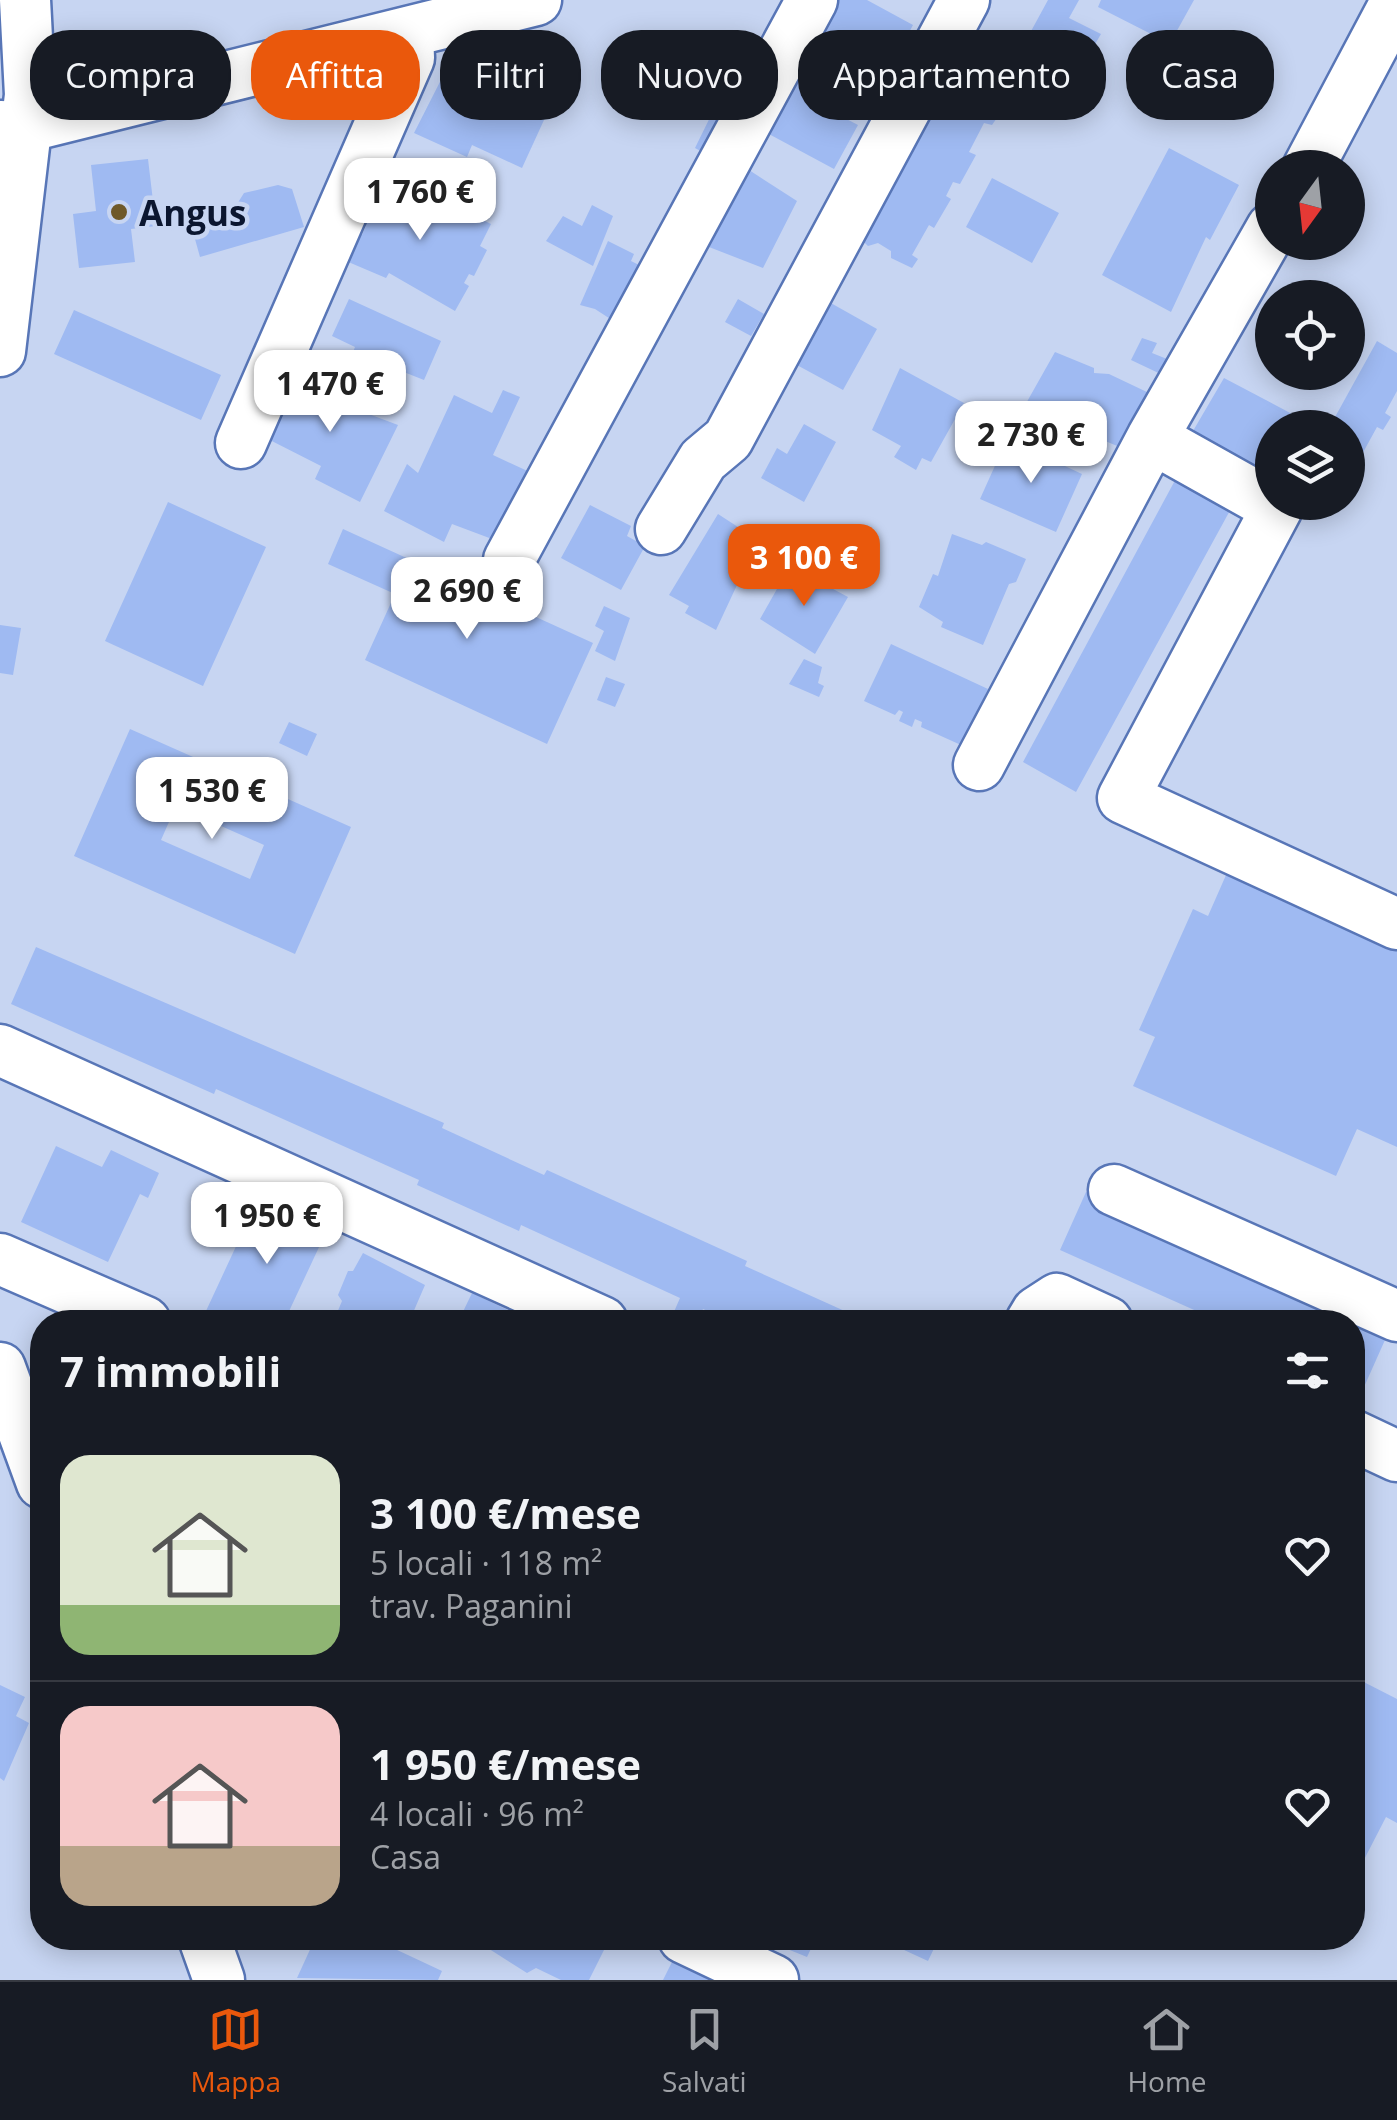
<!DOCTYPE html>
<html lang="it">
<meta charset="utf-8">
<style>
:root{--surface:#171b24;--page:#242831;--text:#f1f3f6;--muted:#9ea1a6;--line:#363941;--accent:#ea580c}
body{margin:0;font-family:"Open Sans",sans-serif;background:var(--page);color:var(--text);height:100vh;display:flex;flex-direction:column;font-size:38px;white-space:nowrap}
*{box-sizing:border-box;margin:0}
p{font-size:32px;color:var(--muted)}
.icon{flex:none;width:55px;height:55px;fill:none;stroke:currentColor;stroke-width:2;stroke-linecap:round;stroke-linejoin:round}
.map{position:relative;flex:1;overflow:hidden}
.side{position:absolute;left:30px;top:1310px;width:1335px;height:640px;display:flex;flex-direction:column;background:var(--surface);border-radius:40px;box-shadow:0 5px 25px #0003}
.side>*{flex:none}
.top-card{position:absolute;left:30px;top:30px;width:1338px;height:90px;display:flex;gap:20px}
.needle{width:65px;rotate:195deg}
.fabs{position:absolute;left:1255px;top:150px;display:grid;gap:20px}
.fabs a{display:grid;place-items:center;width:110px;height:110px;border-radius:50%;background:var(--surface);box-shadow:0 5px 25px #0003;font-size:50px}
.price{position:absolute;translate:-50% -85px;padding:0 22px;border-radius:20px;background:#fff;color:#222;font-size:32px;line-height:65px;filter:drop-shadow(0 2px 5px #0008)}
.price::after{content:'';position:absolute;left:50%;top:60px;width:30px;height:22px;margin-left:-15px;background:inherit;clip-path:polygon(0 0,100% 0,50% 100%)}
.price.on{background:var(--accent);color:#fff}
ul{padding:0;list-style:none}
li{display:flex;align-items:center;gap:30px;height:250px;padding:0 30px}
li+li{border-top:2px solid var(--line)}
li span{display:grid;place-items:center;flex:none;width:280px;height:200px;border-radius:30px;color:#555}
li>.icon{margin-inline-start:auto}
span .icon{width:120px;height:120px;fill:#fffc;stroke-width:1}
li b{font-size:42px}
h2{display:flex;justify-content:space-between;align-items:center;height:120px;padding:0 30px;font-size:42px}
.tag{padding:0 35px;border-radius:40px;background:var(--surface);box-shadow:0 5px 25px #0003;font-size:35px;line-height:90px}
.tag.on{background:var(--accent);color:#fff}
.tab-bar{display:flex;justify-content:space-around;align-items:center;height:140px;border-top:2px solid var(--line);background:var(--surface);font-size:28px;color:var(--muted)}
.tab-bar a{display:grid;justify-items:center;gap:5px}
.tab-bar .on{color:var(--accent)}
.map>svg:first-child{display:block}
</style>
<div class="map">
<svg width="1397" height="1980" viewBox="0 0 1397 1980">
<rect width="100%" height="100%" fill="#c7d5f2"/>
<path fill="#9fbaf2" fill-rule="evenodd" d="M839 0H867L913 25 888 72 864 59 835 113 858 125 834 169 767 133Z
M1048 0H1079L1069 18 1101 34 1088 56 1057 40 1018 114 994 99Z
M1101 0H1194L1174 36 1161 31 1157 37 1098 7Z
M448 66 489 87 491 81 505 87 510 77 555 96 522 168 472 145 467 157 414 133Z
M942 93 969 108 973 101 999 115 992 125 984 123 969 152 976 155 960 184 953 182 946 196 951 199 934 228 929 225 912 255 918 259 912 268 891 258V251L878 243 868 246 861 239Z
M720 97 737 106 704 153 695 148Z
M1169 148 1239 185 1210 240 1206 237 1171 312 1102 275Z
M148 159 156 226 131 229 135 262 79 268 73 214 96 211 91 165Z
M749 170 797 201 763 268 709 247Z
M392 175 427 193 422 203 451 217 456 207 491 224 480 246 487 250 474 276 469 274 464 283 469 286 455 311 389 273 386 278 346 261 354 234 362 235 366 226 362 220 373 197 380 199Z
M992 178 1059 213 1032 263 966 227Z
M278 185 292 189 304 227 200 257 188 214 237 204 244 193Z
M592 205 613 216 593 266 546 241 563 216 582 226Z
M608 241 634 254 631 261 647 269 615 322 595 309 580 305Z
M349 299 441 341 424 380 353 352 355 347 332 336Z
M738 299 764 314 751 336 725 322Z
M829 302 877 329 843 390 795 364Z
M74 310 221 375 201 420 54 354Z
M1142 338 1157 343 1152 353 1172 361 1167 377 1131 360Z
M1377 341 1397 353V391L1385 413 1391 417 1383 430 1377 427 1355 467 1348 463V428H1329Z
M1055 352 1094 368V373L1109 374 1149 393 1122 448 1024 407Z
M900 368 964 403 931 462 922 458 916 470 894 457 901 446 872 430Z
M292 372 350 403V407L398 425 360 502 315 479 321 466 260 435Z
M1224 378 1294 415 1287 428H1272V479L1196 437 1193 431Z
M503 390 520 397 493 455 534 474 500 542 452 524 444 542 384 511 407 464 418 473 454 395 492 413Z
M804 424 836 442 804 502 761 478 777 448 787 454Z
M1007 439 1082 474 1056 532 980 499Z
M1179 473 1233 505 1076 792 1023 762Z
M168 502 266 547 203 686 105 641Z
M590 505 631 526 627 536 645 546 621 590 561 558Z
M718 514 758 540 716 630 685 613 689 606 669 595Z
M343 529 593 643 547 744 365 660 395 594 328 564Z
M952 534 982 545 986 542 1026 559 1016 582 1009 584 983 645 941 627 943 622 919 607 933 574 938 576Z
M790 566 848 597 815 654 760 619Z
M604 606 630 618 615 661 595 651 604 631 595 626Z
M0 625 21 628 13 675 0 673Z
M891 644 988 689 961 745 921 727 922 722 915 719 912 727 899 721 903 712 899 710 895 715 864 701Z
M804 659 822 667 818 683 824 686 819 697 789 684Z
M606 677 625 684 615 707 597 700Z
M289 722 317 734 307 756 279 743Z
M130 729 351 827 295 954 74 856ZM176 806 264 845 250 879 161 840Z
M1230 866 1397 943V1147L1357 1129 1336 1176 1133 1086 1155 1037 1139 1030 1193 909 1208 916Z
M36 947 444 1123 442 1128 544 1175 547 1170 747 1261 745 1266 869 1322H723L724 1318 703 1309 697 1322 670 1321 680 1298 521 1225 519 1231 417 1185 419 1180 216 1089 214 1094 11 1004Z
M56 1146 102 1167 111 1150 159 1173 148 1198 140 1194 108 1262 21 1222Z
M1086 1192 1389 1331 1364 1387 1352 1382V1322H1221L1060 1250Z
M258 1199 327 1230 284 1322H230L206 1311Z
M363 1253 425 1285 409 1322H324L337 1313 342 1301 338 1295 348 1271H353Z
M472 1293 508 1310 513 1300 538 1310 532 1322H458Z
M1352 1676 1397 1699V1823L1386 1817 1352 1883Z
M0 1685 25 1697 16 1716 29 1723 4 1781 0 1778Z
M321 1938 347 1942 349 1938H379L378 1941 442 1971 438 1980 297 1978 313 1943 317 1945Z
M472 1938H578L604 1950 589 1980H561L536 1968 527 1973Z
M760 1938H816L807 1957Z
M878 1938H939L928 1961Z
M673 1960 726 1980H663Z"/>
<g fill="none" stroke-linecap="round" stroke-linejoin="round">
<g stroke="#5876b7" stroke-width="55">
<path id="minor" d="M0 126 25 127 536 0
M1308 168 1397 0
M0 351 30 95 25 0
M1152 438 1277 508 1123 798 1397 924
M241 443 409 58 408 32
M661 529 703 460 728 439 964 0
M509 560 812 0
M979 765 1152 438 1272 228
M0 1050 602 1322
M1114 1190 1397 1316
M0 1259 145 1322
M1031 1322 1037 1312 1057 1299 1107 1322
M0 1368 42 1483
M1352 1435 1397 1456
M204 1938 219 1980
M684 1938 773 1980"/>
</g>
<use href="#minor" stroke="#fff" stroke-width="50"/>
</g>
<circle fill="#6f5928" stroke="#c7d5f2" stroke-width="4" cx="119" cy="212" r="10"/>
<g text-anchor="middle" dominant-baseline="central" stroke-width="9" stroke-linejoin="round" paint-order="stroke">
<g font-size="35" font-weight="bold" fill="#0b162f" stroke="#c7d5f2" text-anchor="start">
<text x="139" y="212">Angus</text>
</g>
</g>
</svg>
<div class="fabs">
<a><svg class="needle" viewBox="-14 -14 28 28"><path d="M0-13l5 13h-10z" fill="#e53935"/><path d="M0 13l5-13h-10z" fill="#9ea1a6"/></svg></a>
<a><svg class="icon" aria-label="locate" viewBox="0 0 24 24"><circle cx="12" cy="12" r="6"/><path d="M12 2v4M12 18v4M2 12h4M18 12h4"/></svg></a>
<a><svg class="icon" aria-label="layers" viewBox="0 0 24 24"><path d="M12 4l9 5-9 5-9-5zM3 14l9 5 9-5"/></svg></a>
</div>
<b class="price" style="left:420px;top:243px">1 760 €</b>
<b class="price" style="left:330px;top:435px">1 470 €</b>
<b class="price" style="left:1031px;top:486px">2 730 €</b>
<b class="price on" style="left:804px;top:609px">3 100 €</b>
<b class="price" style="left:467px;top:642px">2 690 €</b>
<b class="price" style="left:212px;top:842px">1 530 €</b>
<b class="price" style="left:267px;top:1267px">1 950 €</b>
<div class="top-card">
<a class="tag">Compra</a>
<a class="tag on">Affitta</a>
<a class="tag">Filtri</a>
<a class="tag">Nuovo</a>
<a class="tag">Appartamento</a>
<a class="tag">Casa</a>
</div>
<section class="side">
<h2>7 immobili<svg class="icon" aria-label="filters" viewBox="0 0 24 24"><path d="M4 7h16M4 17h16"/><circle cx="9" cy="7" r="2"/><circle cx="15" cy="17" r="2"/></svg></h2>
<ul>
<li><span style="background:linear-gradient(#dfe7d0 75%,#8fb573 0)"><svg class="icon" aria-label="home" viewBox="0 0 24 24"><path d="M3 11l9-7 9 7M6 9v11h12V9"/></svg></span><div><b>3 100 €/mese</b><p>5 locali · 118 m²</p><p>trav. Paganini</p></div><svg class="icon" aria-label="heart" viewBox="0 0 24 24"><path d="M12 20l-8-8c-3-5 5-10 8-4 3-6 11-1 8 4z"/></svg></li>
<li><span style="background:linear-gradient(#f6c9c9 70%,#b9a48a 0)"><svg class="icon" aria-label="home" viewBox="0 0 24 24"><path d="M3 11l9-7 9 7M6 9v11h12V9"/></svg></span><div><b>1 950 €/mese</b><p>4 locali · 96 m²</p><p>Casa</p></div><svg class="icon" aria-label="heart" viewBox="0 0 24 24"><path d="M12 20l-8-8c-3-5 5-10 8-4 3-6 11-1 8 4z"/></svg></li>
</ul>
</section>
</div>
<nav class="tab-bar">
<a class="on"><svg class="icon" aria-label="map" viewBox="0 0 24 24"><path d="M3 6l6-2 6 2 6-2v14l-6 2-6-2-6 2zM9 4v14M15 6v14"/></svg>Mappa</a>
<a><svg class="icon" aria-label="saved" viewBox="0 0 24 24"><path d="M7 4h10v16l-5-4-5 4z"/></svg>Salvati</a>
<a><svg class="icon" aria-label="home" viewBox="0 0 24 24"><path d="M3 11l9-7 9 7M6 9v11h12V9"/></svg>Home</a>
</nav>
